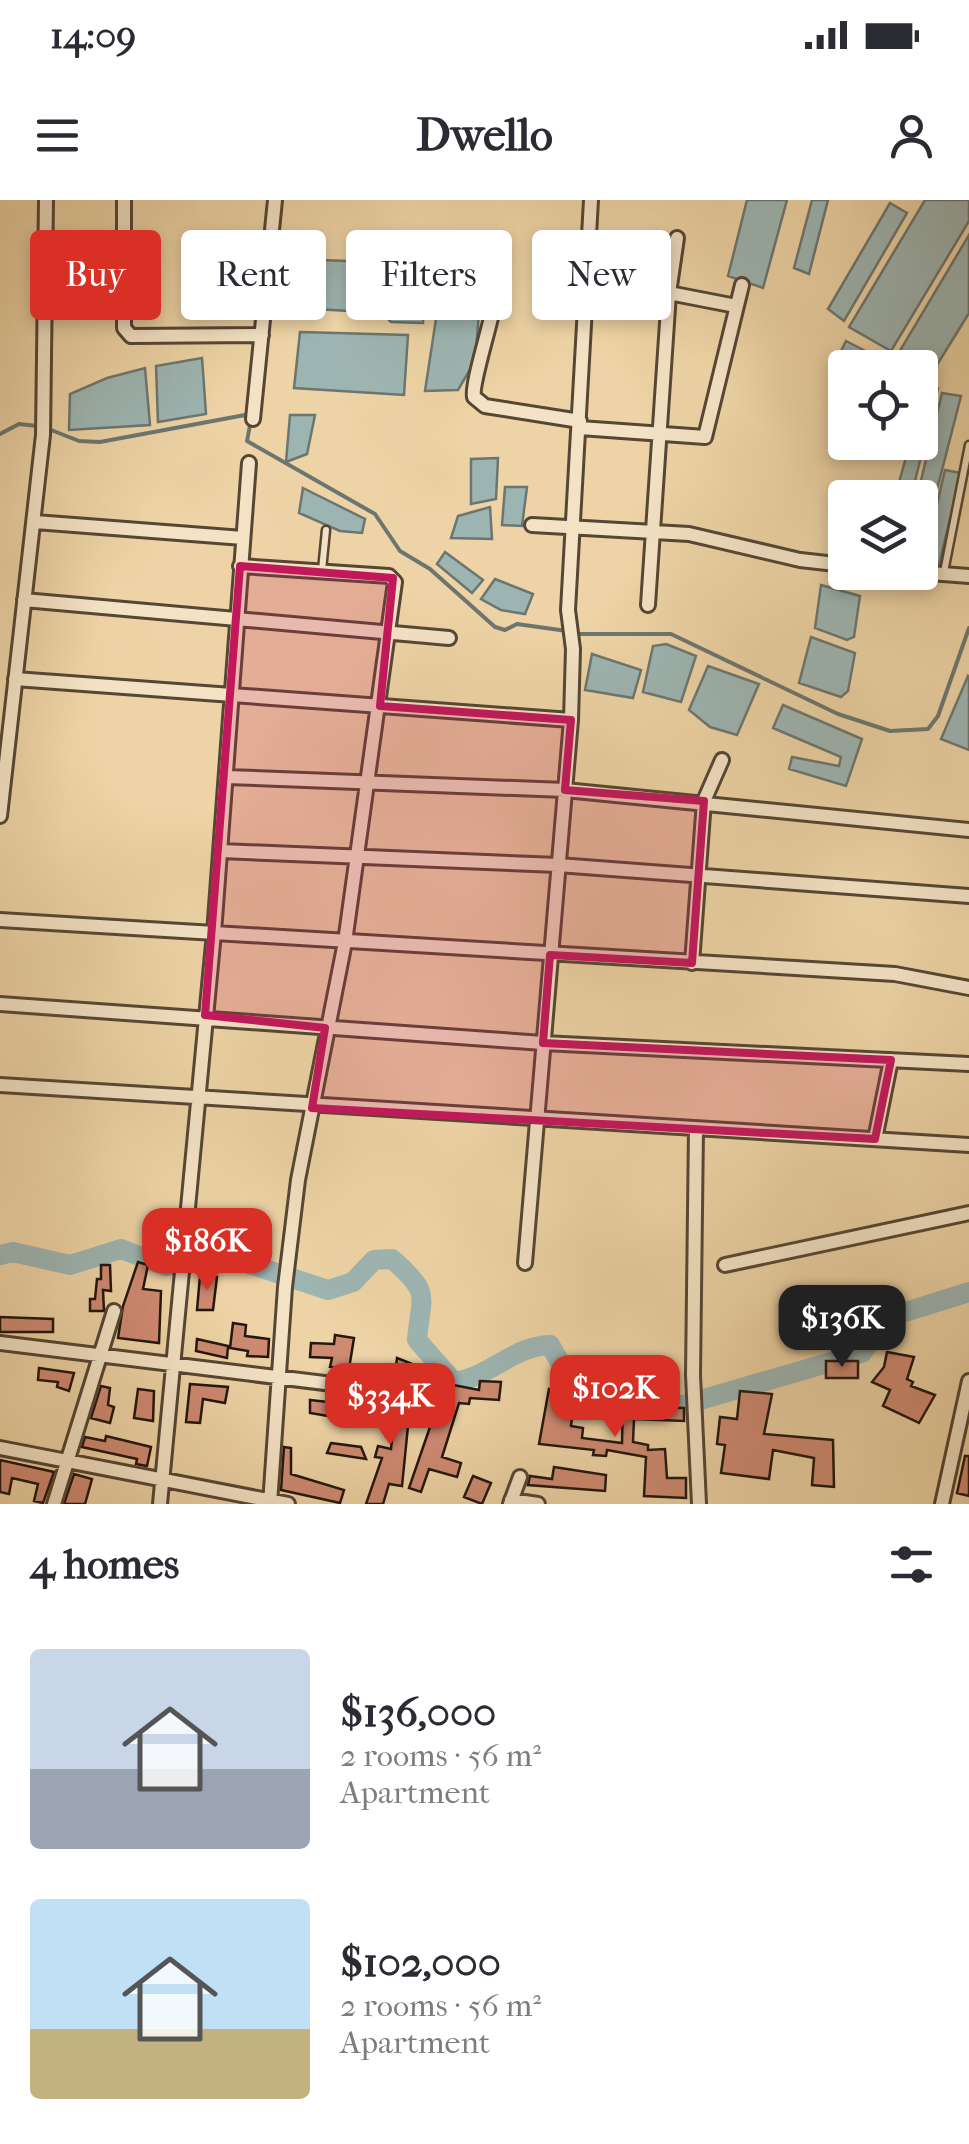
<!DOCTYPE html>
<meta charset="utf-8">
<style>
:root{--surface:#fff;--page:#f7f7f7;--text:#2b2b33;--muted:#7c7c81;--accent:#d93025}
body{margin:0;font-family:"IM FELL French Canon",serif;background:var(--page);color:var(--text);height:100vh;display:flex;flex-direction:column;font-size:38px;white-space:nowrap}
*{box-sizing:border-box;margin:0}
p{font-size:32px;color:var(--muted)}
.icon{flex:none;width:55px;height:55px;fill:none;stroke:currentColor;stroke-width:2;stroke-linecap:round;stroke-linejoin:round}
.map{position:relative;height:1304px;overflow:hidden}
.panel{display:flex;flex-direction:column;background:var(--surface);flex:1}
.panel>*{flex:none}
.banner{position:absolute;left:30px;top:30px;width:910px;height:90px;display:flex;gap:20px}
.controls{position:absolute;left:828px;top:150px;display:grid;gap:20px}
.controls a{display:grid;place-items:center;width:110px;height:110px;border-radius:10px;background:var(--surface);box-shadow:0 5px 15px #0003;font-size:50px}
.price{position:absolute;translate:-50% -85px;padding:0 22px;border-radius:20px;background:var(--accent);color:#fff;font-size:32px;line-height:65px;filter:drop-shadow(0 2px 5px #0008)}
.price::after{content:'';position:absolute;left:50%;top:60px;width:30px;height:22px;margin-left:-15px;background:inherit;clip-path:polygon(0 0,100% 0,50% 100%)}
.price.selected{background:#222;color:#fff}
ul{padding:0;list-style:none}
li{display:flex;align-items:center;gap:30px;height:250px;padding:0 30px}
li span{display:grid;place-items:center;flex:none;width:280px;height:200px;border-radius:10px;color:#555}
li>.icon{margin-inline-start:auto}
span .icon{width:120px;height:120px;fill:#fffc;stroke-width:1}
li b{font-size:42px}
h2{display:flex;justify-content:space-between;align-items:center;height:120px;padding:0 30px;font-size:42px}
.tag{padding:0 35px;border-radius:10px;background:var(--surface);box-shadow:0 5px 15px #0003;font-size:35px;line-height:90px}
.tag.selected{background:var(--accent);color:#fff}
.status{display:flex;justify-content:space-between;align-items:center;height:70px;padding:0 50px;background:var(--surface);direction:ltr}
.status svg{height:28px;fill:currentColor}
header{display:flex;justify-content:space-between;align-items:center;height:130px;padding:0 30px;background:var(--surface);font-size:45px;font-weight:700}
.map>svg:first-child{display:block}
</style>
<div class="status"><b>14:09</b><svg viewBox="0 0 49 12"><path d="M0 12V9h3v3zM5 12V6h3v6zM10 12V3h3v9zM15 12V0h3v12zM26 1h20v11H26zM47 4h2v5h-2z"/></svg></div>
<header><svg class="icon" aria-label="menu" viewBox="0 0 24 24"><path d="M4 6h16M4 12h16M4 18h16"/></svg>Dwello<svg class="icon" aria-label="person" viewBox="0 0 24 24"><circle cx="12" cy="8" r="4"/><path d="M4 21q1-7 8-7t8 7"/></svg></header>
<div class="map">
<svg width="969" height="1304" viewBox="0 0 969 1304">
<rect width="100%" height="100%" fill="#edd3a5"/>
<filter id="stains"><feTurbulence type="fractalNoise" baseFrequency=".002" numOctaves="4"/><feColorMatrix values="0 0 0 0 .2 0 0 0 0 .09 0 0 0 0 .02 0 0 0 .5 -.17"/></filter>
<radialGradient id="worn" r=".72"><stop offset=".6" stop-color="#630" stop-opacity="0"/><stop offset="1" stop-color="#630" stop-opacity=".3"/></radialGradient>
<path fill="#9db5b2" stroke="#6c7670" stroke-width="2.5" d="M747 0H787L763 88 728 76Z
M812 0H828L809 74 794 68Z
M925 0H969V21L891 151 849 127Z
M890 3 907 13 844 121 828 109Z
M969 35V113L932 173 898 154Z
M321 60 425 64 423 123 391 122 382 113 316 109Z
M443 62 486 65 483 90 439 89Z
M439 99 480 101 475 161 458 190 425 191Z
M300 132 408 135 404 195 294 188Z
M846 141 885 161 882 167 845 168V176L832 169Z
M202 158 206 214 158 222 156 166Z
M145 168 150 225 69 230 70 194 107 178Z
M925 184 938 188 911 297H895L910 243 920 242Z
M942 193 961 196 923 344 917 297Z
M290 215H315L307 254 286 262Z
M498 258 496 299 471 304V259Z
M945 270 961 273 937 373 922 369Z
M505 287H527L522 326 502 325Z
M303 288 365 319 362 333 340 331 299 313Z
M490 307 492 339 451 338 458 316Z
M445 352 483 380 472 393 437 364Z
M495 379 533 394 525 414 501 410 481 399Z
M821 385 860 396 854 437 847 440 815 428Z
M811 437 855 453 848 491 841 497 799 483Z
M666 444 696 456 681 502 643 492 653 446Z
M592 454 641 470 633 498 585 490Z
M708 466 759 484 737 535 710 527 689 510Z
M968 476 969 477V550L941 539Z
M783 505 862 539 846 586 789 569 792 557 839 566 841 557 773 528Z"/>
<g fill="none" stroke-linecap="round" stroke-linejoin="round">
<path stroke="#6c7670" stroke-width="4" d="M46 228 79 241 100 242 245 215 250 225 247 241 375 314 400 351 430 369 495 427 505 430 517 424 567 431
M0 234 19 224 37 226
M576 434H671L838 514 890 531 928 529 938 516 969 428"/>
<path stroke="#9db5b2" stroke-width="20" d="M0 1055 13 1052 70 1065 121 1049 166 1066 204 1058H231L328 1090 353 1082 374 1060 392 1059C432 1094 421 1094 417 1140L454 1182C490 1177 513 1146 550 1145L567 1175 587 1191 648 1206 683 1205 862 1153 886 1118 969 1092"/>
</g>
<path fill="#ce8a72" stroke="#23170e" stroke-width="2.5" d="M138 1062 148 1065 143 1089 161 1091 159 1143 118 1138 123 1106Z
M101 1065H110L111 1091 103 1090 104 1111H90V1099H95L97 1079H101Z
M200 1076 217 1077 213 1110H197Z
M0 1117 53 1119V1132H0Z
M233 1123 246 1125 245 1136 269 1139 268 1157 247 1156 248 1151 230 1148Z
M335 1135 354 1138 349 1169 330 1167 332 1158 310 1157 311 1143 334 1144Z
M197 1139 228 1146 227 1158 196 1151Z
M887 1152 914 1157 907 1179 913 1182 911 1186 935 1195 919 1223 883 1206 890 1190 872 1182 884 1167Z
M397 1158 420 1167 419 1179 395 1175Z
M826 1161H858V1178H826Z
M39 1168 74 1173 69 1191 57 1187 58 1182 38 1180Z
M480 1181 501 1182 499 1200 470 1198 469 1204 459 1203 442 1257 461 1263 457 1277 429 1269 421 1292 409 1288 440 1198 438 1182 479 1190Z
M190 1184 228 1187 225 1203 203 1199 200 1223 186 1222Z
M101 1186 110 1188 108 1205 114 1207 110 1223 91 1218Z
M138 1189 154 1191 153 1221 134 1218Z
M549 1189 575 1192 571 1226 583 1228 582 1238 622 1243 623 1200 635 1201V1207L684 1208V1221L634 1219 633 1242 648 1245V1250L665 1249 667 1278H686V1298L644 1296 646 1257 607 1250 606 1256 593 1255 594 1250 539 1244Z
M740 1191 772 1194 764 1234 833 1240 834 1287 812 1285 814 1258 773 1250 769 1279 721 1273 725 1245 717 1244 720 1217 737 1219Z
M370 1199 410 1206 402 1286 389 1284 383 1304H366L382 1258 375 1257 378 1246 391 1249 394 1221 368 1219Z
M310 1200 347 1204 346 1219 310 1213Z
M106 1236 151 1247 147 1266 136 1264 137 1259 82 1247 85 1237 105 1241Z
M331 1243 361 1247 366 1259 327 1253Z
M284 1247 291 1248V1274L344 1290 340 1303 281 1290Z
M965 1256H969V1296L957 1293Z
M0 1260 54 1272 43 1303 34 1301 38 1284 12 1278 9 1294 0 1292Z
M554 1267 606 1275 605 1291 528 1285 530 1276 552 1279Z
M74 1274 92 1279 85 1304H64Z
M473 1276 491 1283 482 1304 464 1297Z"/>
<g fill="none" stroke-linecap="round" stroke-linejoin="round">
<g stroke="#564634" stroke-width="11">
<path id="lane" d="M322 370 326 330
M944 372 969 245"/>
</g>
<g stroke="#564634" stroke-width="18">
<path id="street" d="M124 0V128L131 136 262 135
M587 91 669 93 736 106
M494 104C491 124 471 185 474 197L485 206 580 221
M253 219 275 0
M580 228 705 237 742 85
M35 322 243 338
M532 325 689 334 800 360 845 365
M240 366 389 376 395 382 345 742 298 980 285 1087 270 1304
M917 372 969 376
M24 400 449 438
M648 405 669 93 677 38
M15 479 571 520
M227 577 565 590 969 630
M0 616 43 235 46 0
M221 651 558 665 969 696
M0 720 895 774 969 788
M692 763 704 601 722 560
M0 804 543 843 969 864
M0 885 969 945
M696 929 693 1175 699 1304
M875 939 891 860
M525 1063 571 520 573 449 568 410 591 0
M725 1065 969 1013
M0 1143 430 1196
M0 1248 288 1304
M511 1300 538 1304
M54 1304 114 1111
M160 1304 214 733 249 263
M510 1304 520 1277
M942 1304 969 1181"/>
</g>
<use href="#lane" stroke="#f3e2c4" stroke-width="6"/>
<use href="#street" stroke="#f3e2c4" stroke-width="12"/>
</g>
<path fill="#c2185b" fill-opacity="0.2" stroke="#c2185b" stroke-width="8" stroke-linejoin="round" d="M240 366 393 378 380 506 571 520 565 590 704 601 692 763 550 755 543 843 891 860 875 939 312 908 325 828 205 815Z"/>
<rect width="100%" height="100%" filter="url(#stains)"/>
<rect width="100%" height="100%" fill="url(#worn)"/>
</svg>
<div class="controls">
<a><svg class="icon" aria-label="locate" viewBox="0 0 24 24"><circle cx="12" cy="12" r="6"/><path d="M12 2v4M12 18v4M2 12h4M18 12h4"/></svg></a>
<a><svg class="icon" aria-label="layers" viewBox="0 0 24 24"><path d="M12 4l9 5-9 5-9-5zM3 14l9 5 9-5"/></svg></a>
</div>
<b class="price" style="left:207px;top:1093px">$186K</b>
<b class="price selected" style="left:842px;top:1170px">$136K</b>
<b class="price" style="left:615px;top:1240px">$102K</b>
<b class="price" style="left:390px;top:1248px">$334K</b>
<div class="banner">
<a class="tag selected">Buy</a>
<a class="tag">Rent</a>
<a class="tag">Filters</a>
<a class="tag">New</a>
</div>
</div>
<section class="panel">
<h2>4 homes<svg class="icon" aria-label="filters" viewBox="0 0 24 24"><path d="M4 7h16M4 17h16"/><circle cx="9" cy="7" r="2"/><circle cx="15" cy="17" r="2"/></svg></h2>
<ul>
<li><span style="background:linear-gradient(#c9d6e8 60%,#9aa5b1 0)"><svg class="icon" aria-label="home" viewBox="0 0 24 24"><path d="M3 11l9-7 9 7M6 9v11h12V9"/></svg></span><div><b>$136,000</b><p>2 rooms · 56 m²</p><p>Apartment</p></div></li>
<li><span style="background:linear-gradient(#bfe0f5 65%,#c2b280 0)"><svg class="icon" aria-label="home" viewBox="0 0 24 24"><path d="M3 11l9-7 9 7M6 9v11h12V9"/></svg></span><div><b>$102,000</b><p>2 rooms · 56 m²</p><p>Apartment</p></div></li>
</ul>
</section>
